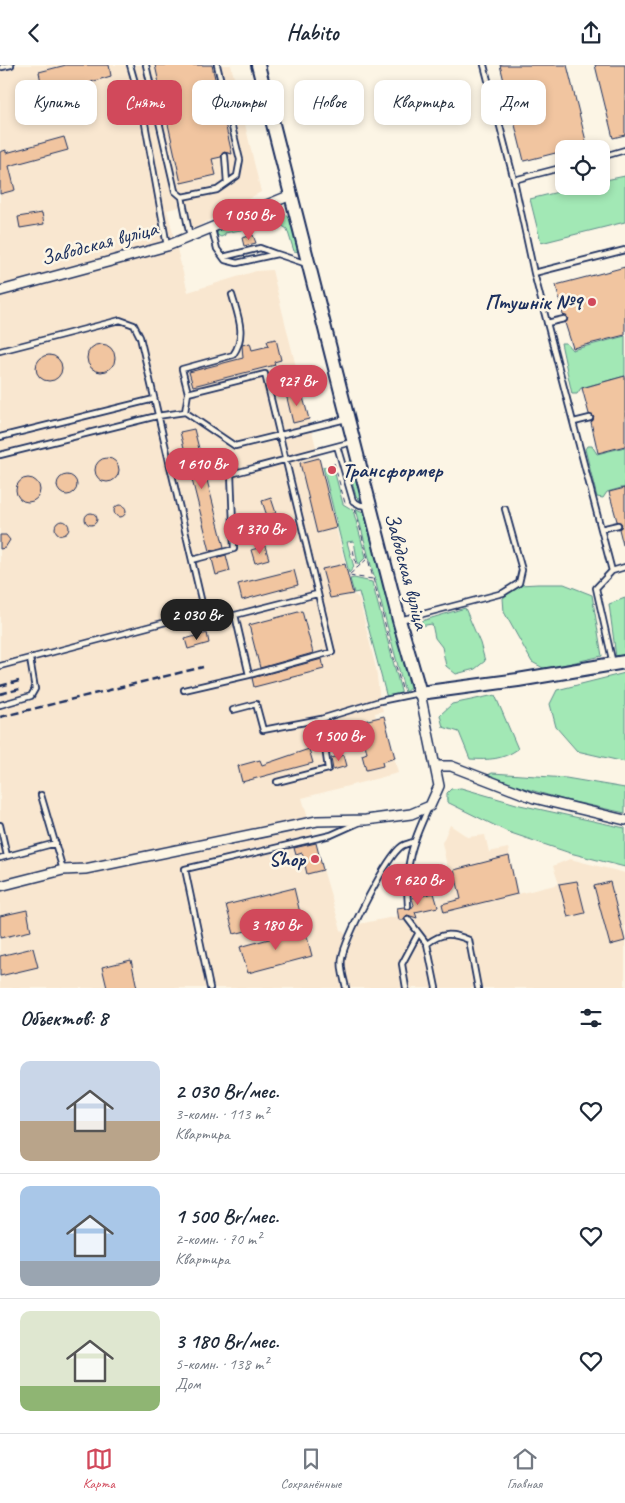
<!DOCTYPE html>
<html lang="ru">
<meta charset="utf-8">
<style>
:root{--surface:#fff;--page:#f2f2f3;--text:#1f2937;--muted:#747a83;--line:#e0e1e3;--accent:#d1495b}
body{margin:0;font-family:Caveat,sans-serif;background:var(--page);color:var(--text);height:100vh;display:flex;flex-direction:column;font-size:19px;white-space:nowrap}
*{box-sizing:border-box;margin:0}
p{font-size:16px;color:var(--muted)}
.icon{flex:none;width:28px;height:28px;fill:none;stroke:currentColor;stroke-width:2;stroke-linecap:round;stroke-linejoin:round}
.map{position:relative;height:923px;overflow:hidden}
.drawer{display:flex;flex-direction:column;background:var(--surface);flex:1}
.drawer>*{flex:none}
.banner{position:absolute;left:15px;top:15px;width:595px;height:45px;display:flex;gap:10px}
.fabs{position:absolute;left:555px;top:75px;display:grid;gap:10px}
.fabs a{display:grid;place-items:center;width:55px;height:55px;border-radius:10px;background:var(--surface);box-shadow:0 2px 8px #0003;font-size:25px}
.price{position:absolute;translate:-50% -42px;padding:0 11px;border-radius:18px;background:var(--accent);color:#fff;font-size:16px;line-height:32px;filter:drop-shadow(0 1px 2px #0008)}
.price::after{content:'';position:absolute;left:50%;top:30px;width:15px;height:11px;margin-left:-8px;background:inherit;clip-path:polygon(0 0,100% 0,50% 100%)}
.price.active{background:#222;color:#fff}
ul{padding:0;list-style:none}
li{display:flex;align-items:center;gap:15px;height:125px;padding:0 20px}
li+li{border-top:1px solid var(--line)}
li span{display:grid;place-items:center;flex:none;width:140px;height:100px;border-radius:10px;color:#555}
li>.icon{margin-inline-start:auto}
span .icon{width:60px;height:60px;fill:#fffc;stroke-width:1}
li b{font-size:21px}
h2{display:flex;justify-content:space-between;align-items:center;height:60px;padding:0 20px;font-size:21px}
.chip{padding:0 18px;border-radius:10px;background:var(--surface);box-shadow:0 2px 8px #0003;font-size:18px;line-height:45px}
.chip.active{background:var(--accent);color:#fff}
header{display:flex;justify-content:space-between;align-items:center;height:65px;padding:0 20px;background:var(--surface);font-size:22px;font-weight:800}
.tab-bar{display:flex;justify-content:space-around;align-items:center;height:70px;border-top:1px solid var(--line);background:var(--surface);font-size:14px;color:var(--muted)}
.tab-bar a{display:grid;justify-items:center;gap:2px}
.tab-bar .active{color:var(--accent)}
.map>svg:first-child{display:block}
</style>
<header><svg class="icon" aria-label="back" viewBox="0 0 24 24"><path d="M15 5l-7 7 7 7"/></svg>Habito<svg class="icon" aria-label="share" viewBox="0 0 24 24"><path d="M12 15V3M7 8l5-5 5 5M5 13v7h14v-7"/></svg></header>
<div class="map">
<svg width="625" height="923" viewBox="0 0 625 923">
<rect width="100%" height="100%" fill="#fcf5e5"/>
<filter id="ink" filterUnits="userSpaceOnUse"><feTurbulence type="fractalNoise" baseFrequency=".02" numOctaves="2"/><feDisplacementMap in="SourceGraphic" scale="10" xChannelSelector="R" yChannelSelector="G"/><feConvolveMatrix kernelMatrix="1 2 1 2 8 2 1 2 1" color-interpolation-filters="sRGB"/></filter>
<g filter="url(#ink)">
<path fill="#f9e7d0" d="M0 0H231L261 127 195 163H192L188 140 167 145 188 227 256 206 272 205 348 511 353 529 359 533 376 604 380 636 383 646 375 648 376 653 384 651 398 708 302 733 341 865 352 875 359 859 398 851 397 843 414 840 412 833 434 828 436 834 453 828 442 778 450 760 468 772 485 770 489 787 508 783 518 829 559 819 553 801 570 794 625 808V923H0Z"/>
<path fill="#a2e8b5" stroke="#5e8c8a" d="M625 111V157L541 178 530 134 582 121H601V116Z
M269 144C294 143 295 168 299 187L294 186 287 164 278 158 225 168V170L221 172 217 170 218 164Z
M625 271V311L581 323 577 329H572L561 278H566L572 285Z
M587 381H592L597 389 625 382V422L607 427 603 433 597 432 585 384Z
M351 395 363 434 360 435 356 431 347 399Z
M333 401 343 439 353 445 366 492 358 500 354 476 347 477 354 502 349 508 323 402Z
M356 444 366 448 410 623 405 627Z
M354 513 372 517 402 630 387 633 359 527 354 528 350 514Z
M538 519H564L592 530 602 591 545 604 532 597 504 547 503 533 519 520Z
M625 533V590L616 592 609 539Z
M465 543 480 578 485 596 475 604 456 609 446 601 442 582 435 573 432 559 420 561 418 557Z
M625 608V697L577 686 556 662 550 639 557 625Z
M495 630 518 684C502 695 489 695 470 694L459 667 443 662 440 650 452 639Z
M492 708 566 713 625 723V748L565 735 489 713 488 710Z
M461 723 520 740 625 763V802L570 788 508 767 447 737V728L451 724Z"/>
<path fill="#f1c5a0" stroke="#1b2f5e" d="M66 0H109L111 11 91 17 93 25 81 28 80 21 43 28 39 7Z
M155 0H212L232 89 224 87 221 92 212 94 216 110 181 118Z
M500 0H567L587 80 524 96Z
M595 0H625V70L613 73Z
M128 21 129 27 115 31 113 25Z
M61 38 63 49 55 51 52 41Z
M64 72 68 85 9 101 15 125 0 129V87L6 85V88Z
M42 148 44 159 20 163 18 152Z
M253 170 256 178 244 181 242 173Z
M625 202V270L573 283 565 258 568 253 563 250 556 220Z
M276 274 281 295 274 297 275 300 193 321 189 307 243 293 242 280 250 278 252 285 269 281 267 276Z
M87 293a14 14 0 1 1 28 0a14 14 0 1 1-28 0Z
M36 303a13 13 0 1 1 26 0a13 13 0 1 1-26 0Z
M625 311V381L598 388 591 357 594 352 589 349 582 323Z
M301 325 309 354 293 358 286 329Z
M194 364 224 482 210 486 180 367Z
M95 405a12 12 0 1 1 24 0a12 12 0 1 1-24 0Z
M319 393 336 463 317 468 300 398Z
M57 420a10 10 0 1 1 20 0a10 10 0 1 1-20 0Z
M16 425a12 12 0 1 1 24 0a12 12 0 1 1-24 0Z
M625 423V480H623L619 464 622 459 617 456 609 427Z
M271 433 276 448 267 451 262 436Z
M114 446a6 6 0 1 1 12 0a6 6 0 1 1-12 0Z
M85 454a6 6 0 1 1 12 0a6 6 0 1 1-12 0Z
M55 463a7 7 0 1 1 14 0a7 7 0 1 1-14 0Z
M0 470H6L10 475 5 483 0 484Z
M265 481 269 494 255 498 251 485Z
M226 490 230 506 216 510 212 494Z
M345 499 353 529 330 533 322 504Z
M294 505 298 520 242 535 238 519Z
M302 546 313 588 260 603 249 560Z
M207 568 209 578 188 584 185 574Z
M322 594 324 604 254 622 252 613Z
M384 651 395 693 382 697 383 701 366 705 362 690 367 688 360 657Z
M309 684 313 698 242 717 238 701 260 695 262 700Z
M344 690 347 701 333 705 331 693Z
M316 778 323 805 307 809 302 788 296 790 294 783Z
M509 791 517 829 444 847 442 839 461 834 454 805Z
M577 816 585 848 568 852 559 819Z
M610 817 625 876 610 880 594 821Z
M294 823 301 852 234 869 226 840Z
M434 828 438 842 415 847 417 853 407 850 404 855H399L397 843 404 842 410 845 414 840 412 833Z
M27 845 31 866 0 873V851Z
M305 864 312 891 248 908 240 882Z
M33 883 38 902 0 911V891Z
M131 895 137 923H107L102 902Z"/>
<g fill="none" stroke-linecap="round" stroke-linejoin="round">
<g stroke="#1b2f5e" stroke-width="8">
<path id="lane" d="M130 0 142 42 167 181
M146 0 175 126 182 132
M217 0 240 95 237 111 227 118
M484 0 514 115 564 102
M2 2 11 0
M601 92 625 85
M514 115 534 208 625 185
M212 164 217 184 225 195 237 198 277 189 307 199
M190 172 182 132 217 125 227 118 225 91
M223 192 260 183 276 189
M534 208 612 506 625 502
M547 258 564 254
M0 286 120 255 134 260 140 272 204 547
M188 328 182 304 233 290C247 270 238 251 232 230
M185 347 188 328 265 309 332 587 249 610 235 550
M574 357 590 353
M0 372 154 334
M337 381 353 436 360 440 368 441
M0 390 157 351 185 347 235 381 346 354
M601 464 618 460
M192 495 234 484 231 409 352 377
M612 506 596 523 613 599
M400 555 503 528 519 518 522 505 505 444
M0 601 204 547 235 550 317 529
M184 625 249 610
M0 640 31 631 35 624 30 594
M233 645 256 639 263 665 321 654 380 636 419 628
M277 717 328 704 321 654
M41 730 63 805
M0 760 7 791
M0 793 56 778
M408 841C405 799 411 780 429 742
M408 854 427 879 436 923
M427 879C442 867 452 868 469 875L478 923
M210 923 185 804 331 770 360 757
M346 923C344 913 340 903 342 893 345 874 387 791 402 781 405 779 410 778 413 777
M406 923 402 899 418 869"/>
</g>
<g stroke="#1b2f5e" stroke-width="12">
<path id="street" d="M0 226 167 181 291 130
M436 701H451L534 733 625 755
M0 821 63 805 85 804 317 756 366 755 411 749 430 741 439 721 420 628"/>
</g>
<g stroke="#1b2f5e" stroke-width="16">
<path id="secondary" d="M258 0 399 555 420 628 518 615 625 597"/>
</g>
<path stroke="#1b2f5e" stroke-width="1" stroke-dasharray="5 4" stroke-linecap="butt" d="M334 398 345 438 347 439
M355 444 402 624
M353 485 357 503
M367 494 348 511 373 514"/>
<use href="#lane" stroke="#fcf5e5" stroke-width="4.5"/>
<use href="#street" stroke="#fcf5e5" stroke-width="9"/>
<use href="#secondary" stroke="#fcf5e5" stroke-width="12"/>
<path stroke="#1b2f5e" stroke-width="2.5" stroke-dasharray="8 4" stroke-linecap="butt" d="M0 621 19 616
M0 629 20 624
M0 652 203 602"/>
</g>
</g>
<g fill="#d1495b" stroke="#fcf5e5" stroke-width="2">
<circle cx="592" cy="237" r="5"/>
<circle cx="332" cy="405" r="5"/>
<circle cx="315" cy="794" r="5"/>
</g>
<g text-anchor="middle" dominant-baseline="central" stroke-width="5" stroke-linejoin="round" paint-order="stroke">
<g font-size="21" fill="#1b2f5e" stroke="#fcf5e5">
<text transform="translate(99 178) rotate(-15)">Заводская вуліца</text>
<text transform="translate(407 506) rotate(75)">Заводская вуліца</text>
</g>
<g font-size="21" font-weight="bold" fill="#1b2f5e" stroke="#fcf5e5" text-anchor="end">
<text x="582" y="237">Птушнік №9</text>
<text x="342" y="405" text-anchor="start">Трансформер</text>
<text x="305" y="794">Shop</text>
</g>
</g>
</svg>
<div class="fabs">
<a><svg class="icon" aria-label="locate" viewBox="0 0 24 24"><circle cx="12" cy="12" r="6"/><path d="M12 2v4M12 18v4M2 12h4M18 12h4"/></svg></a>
</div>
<b class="price" style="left:249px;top:176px">1 050 Br</b>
<b class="price" style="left:297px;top:342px">927 Br</b>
<b class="price" style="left:202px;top:425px">1 610 Br</b>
<b class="price" style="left:260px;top:490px">1 370 Br</b>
<b class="price active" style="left:197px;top:576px">2 030 Br</b>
<b class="price" style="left:339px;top:697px">1 500 Br</b>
<b class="price" style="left:418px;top:841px">1 620 Br</b>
<b class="price" style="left:276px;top:886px">3 180 Br</b>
<div class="banner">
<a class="chip">Купить</a>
<a class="chip active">Снять</a>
<a class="chip">Фильтры</a>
<a class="chip">Новое</a>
<a class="chip">Квартира</a>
<a class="chip">Дом</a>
</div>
</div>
<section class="drawer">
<h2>Объектов: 8<svg class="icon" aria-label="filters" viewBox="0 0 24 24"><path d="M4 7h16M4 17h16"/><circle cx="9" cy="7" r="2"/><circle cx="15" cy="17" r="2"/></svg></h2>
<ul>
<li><span style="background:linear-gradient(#c9d6e8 60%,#b9a48a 0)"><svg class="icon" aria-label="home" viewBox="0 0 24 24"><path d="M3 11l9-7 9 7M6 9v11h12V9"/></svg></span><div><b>2 030 Br/мес.</b><p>3-комн. · 113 m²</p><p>Квартира</p></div><svg class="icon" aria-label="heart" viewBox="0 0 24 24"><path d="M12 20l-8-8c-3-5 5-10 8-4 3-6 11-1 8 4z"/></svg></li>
<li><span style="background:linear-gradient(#a9c7e8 75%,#9aa5b1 0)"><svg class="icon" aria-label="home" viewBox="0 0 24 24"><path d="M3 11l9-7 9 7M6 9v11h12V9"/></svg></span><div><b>1 500 Br/мес.</b><p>2-комн. · 70 m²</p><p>Квартира</p></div><svg class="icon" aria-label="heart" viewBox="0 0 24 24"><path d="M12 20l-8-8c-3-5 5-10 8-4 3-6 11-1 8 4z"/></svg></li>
<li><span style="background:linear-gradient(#dfe7d0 75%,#8fb573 0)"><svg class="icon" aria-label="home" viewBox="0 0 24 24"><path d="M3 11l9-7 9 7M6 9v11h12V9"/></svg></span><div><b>3 180 Br/мес.</b><p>5-комн. · 138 m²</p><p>Дом</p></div><svg class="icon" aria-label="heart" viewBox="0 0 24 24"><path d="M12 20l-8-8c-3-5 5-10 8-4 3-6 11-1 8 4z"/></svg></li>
</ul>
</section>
<nav class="tab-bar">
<a class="active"><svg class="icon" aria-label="map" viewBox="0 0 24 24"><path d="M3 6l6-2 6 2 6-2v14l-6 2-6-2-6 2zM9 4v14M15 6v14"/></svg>Карта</a>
<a><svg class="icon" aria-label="saved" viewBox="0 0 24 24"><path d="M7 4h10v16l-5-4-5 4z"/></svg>Сохранённые</a>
<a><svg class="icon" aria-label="home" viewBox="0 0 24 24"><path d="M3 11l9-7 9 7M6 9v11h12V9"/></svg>Главная</a>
</nav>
